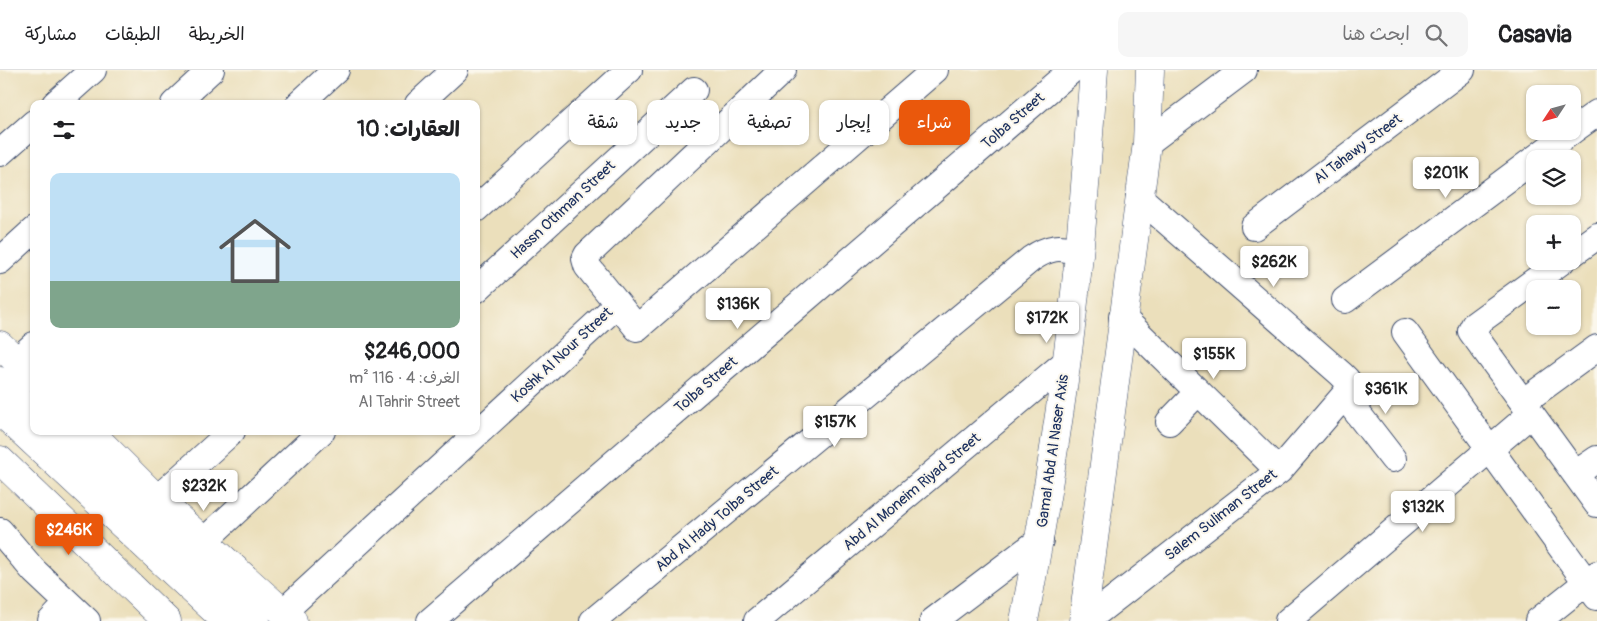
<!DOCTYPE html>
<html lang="ar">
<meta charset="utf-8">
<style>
:root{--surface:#fff;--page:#f6f6f6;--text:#202124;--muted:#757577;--line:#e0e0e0;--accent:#ea580c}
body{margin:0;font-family:Pangolin,"Playpen Sans Arabic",sans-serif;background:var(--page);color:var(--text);direction:rtl;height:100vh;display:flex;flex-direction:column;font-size:19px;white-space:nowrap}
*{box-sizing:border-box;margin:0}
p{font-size:16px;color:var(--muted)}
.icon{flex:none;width:28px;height:28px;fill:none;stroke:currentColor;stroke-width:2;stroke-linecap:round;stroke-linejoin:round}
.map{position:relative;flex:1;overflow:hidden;direction:ltr}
.panel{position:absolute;left:30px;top:30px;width:450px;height:335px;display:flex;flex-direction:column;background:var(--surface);border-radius:10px;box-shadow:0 1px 4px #0004;direction:rtl}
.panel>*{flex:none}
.top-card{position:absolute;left:495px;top:30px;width:475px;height:45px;direction:rtl;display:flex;gap:10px}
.needle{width:32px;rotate:234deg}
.tools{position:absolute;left:1526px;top:15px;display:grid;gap:10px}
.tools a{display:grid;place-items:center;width:55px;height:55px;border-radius:10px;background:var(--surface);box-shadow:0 1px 4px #0004;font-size:25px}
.price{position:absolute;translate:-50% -42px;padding:0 11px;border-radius:5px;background:#fff;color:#222;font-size:16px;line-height:32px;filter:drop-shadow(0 1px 2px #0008)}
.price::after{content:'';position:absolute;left:50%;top:30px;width:15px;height:11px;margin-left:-8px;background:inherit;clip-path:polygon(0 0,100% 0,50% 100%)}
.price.selected{background:var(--accent);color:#fff}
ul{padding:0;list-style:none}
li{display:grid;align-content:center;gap:10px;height:265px;padding:0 20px}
li span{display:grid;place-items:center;height:155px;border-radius:10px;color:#555}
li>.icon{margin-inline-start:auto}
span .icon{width:90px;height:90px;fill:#fffc;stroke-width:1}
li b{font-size:21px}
h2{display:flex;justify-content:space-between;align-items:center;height:60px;padding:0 20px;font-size:21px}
.chip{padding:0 18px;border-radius:10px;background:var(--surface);box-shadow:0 1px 4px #0004;font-size:18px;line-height:45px}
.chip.selected{background:var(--accent);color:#fff}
header{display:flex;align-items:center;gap:30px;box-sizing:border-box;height:70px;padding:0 25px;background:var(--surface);border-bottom:1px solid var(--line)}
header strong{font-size:24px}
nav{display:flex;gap:28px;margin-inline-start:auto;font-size:18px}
.search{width:350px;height:45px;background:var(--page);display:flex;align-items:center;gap:12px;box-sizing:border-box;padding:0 18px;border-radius:10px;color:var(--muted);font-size:19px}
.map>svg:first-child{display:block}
</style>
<header>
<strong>Casavia</strong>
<div class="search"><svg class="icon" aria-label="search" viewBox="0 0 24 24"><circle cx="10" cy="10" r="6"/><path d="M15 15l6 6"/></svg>ابحث هنا</div>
<nav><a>الخريطة</a><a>الطبقات</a><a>مشاركة</a></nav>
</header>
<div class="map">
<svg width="1597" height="551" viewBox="0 0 1597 551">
<rect width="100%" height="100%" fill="#fbf7ec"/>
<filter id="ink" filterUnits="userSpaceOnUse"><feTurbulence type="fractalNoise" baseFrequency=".02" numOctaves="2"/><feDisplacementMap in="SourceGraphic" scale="10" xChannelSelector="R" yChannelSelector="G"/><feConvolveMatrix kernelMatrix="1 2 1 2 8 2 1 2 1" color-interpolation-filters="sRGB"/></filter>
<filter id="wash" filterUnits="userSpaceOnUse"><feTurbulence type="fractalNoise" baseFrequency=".0096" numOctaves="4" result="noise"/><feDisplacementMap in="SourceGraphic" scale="20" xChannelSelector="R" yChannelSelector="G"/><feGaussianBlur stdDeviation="1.12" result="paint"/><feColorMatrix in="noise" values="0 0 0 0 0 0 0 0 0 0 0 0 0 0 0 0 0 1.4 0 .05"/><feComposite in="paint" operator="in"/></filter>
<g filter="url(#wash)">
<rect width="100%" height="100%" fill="#ebdfbb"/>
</g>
<g filter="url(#ink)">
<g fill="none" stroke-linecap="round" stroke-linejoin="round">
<g stroke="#3a496c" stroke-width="28">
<path id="street" d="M783 0 587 185 585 189 587 196 637 258 935 0
M55 34 93 0
M174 34 211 0
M299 34 336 0
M418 34 455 0
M1572 61 1597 43
M1147 73 1244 0
M0 83 34 53
M476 139 629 0
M1254 157 1462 0
M1572 184 1597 166
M0 191 34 160
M1562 191 1474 255 1471 261 1597 434
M476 220 694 20
M1345 230 1572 61
M1122 247 1279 401
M1405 262 1597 527
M17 290 34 275
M1345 327 1393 389
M1523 332 1597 278
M1169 352 1198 322
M1575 404 1597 389
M157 429 232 361
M0 461 34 501 87 551
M204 471 322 361
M283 542 617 235
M51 551 68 533
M430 551 1072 0
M593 551 1031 189C1047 178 1062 173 1079 185
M757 551 1066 292
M933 551 1040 470
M1086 551 1279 401 1348 321 1347 310 1341 304 1139 127
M1288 551 1531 344
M1538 551 1597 504"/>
</g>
<g stroke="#3a496c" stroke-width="29">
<path id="secondary" d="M0 275 34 307
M89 361 157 429 293 551
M0 390 167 551
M1024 551C1047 430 1067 307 1079 185 1085 123 1089 62 1094 0
M1083 551 1147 73 1150 0"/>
</g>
<g stroke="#3a496c" stroke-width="29">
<path id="primary" d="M0 311 34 343
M0 341 226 551
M54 361 256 551"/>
</g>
<use href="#street" stroke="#fff" stroke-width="26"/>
<use href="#secondary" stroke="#fff" stroke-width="28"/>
<use href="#primary" stroke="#fff" stroke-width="28"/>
</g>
</g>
<g text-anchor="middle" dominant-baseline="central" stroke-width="4" stroke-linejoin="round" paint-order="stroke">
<g font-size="15" fill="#1b2f5e" stroke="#fbf7ec">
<text transform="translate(1013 51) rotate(-41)">Tolba Street</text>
<text transform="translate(1358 79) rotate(-37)">Al Tahawy Street</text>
<text transform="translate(563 140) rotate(-43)">Hassn Othman Street</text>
<text transform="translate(562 285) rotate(-43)">Koshk Al Nour Street</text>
<text transform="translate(706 315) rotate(-41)">Tolba Street</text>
<text transform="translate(1053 381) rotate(-82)">Gamal Abd Al Naser Axis</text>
<text transform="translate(912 422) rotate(-40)">Abd Al Moneim Riyad Street</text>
<text transform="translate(1221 445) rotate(-38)">Salem Suliman Street</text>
<text transform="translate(717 449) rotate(-40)">Abd Al Hady Tolba Street</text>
</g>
</g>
</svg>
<div class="tools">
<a><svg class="needle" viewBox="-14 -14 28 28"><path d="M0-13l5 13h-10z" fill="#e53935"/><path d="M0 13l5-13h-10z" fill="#757577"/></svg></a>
<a><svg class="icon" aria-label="layers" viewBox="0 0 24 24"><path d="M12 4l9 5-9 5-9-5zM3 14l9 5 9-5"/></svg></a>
<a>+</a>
<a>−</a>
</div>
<b class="price" style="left:1446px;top:129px">$201K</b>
<b class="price" style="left:1274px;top:218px">$262K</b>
<b class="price" style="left:738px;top:260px">$136K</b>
<b class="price" style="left:1047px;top:274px">$172K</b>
<b class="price" style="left:1214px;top:310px">$155K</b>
<b class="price" style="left:1386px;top:345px">$361K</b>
<b class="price" style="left:835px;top:378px">$157K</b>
<b class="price" style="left:204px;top:442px">$232K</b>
<b class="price" style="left:1423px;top:463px">$132K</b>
<b class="price selected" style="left:69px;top:486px">$246K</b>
<div class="top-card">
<a class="chip selected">شراء</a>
<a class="chip">إيجار</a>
<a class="chip">تصفية</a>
<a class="chip">جديد</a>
<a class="chip">شقة</a>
</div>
<section class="panel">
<h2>العقارات: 10<svg class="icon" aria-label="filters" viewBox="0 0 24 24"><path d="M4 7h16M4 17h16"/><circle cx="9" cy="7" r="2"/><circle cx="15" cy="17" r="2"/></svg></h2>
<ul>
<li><span style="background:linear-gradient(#bfe0f5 70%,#7fa58c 0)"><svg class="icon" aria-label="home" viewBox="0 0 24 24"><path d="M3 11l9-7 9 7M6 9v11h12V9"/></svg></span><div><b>$246,000</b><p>الغرف: 4 · 116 m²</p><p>Al Tahrir Street</p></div></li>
</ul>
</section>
</div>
